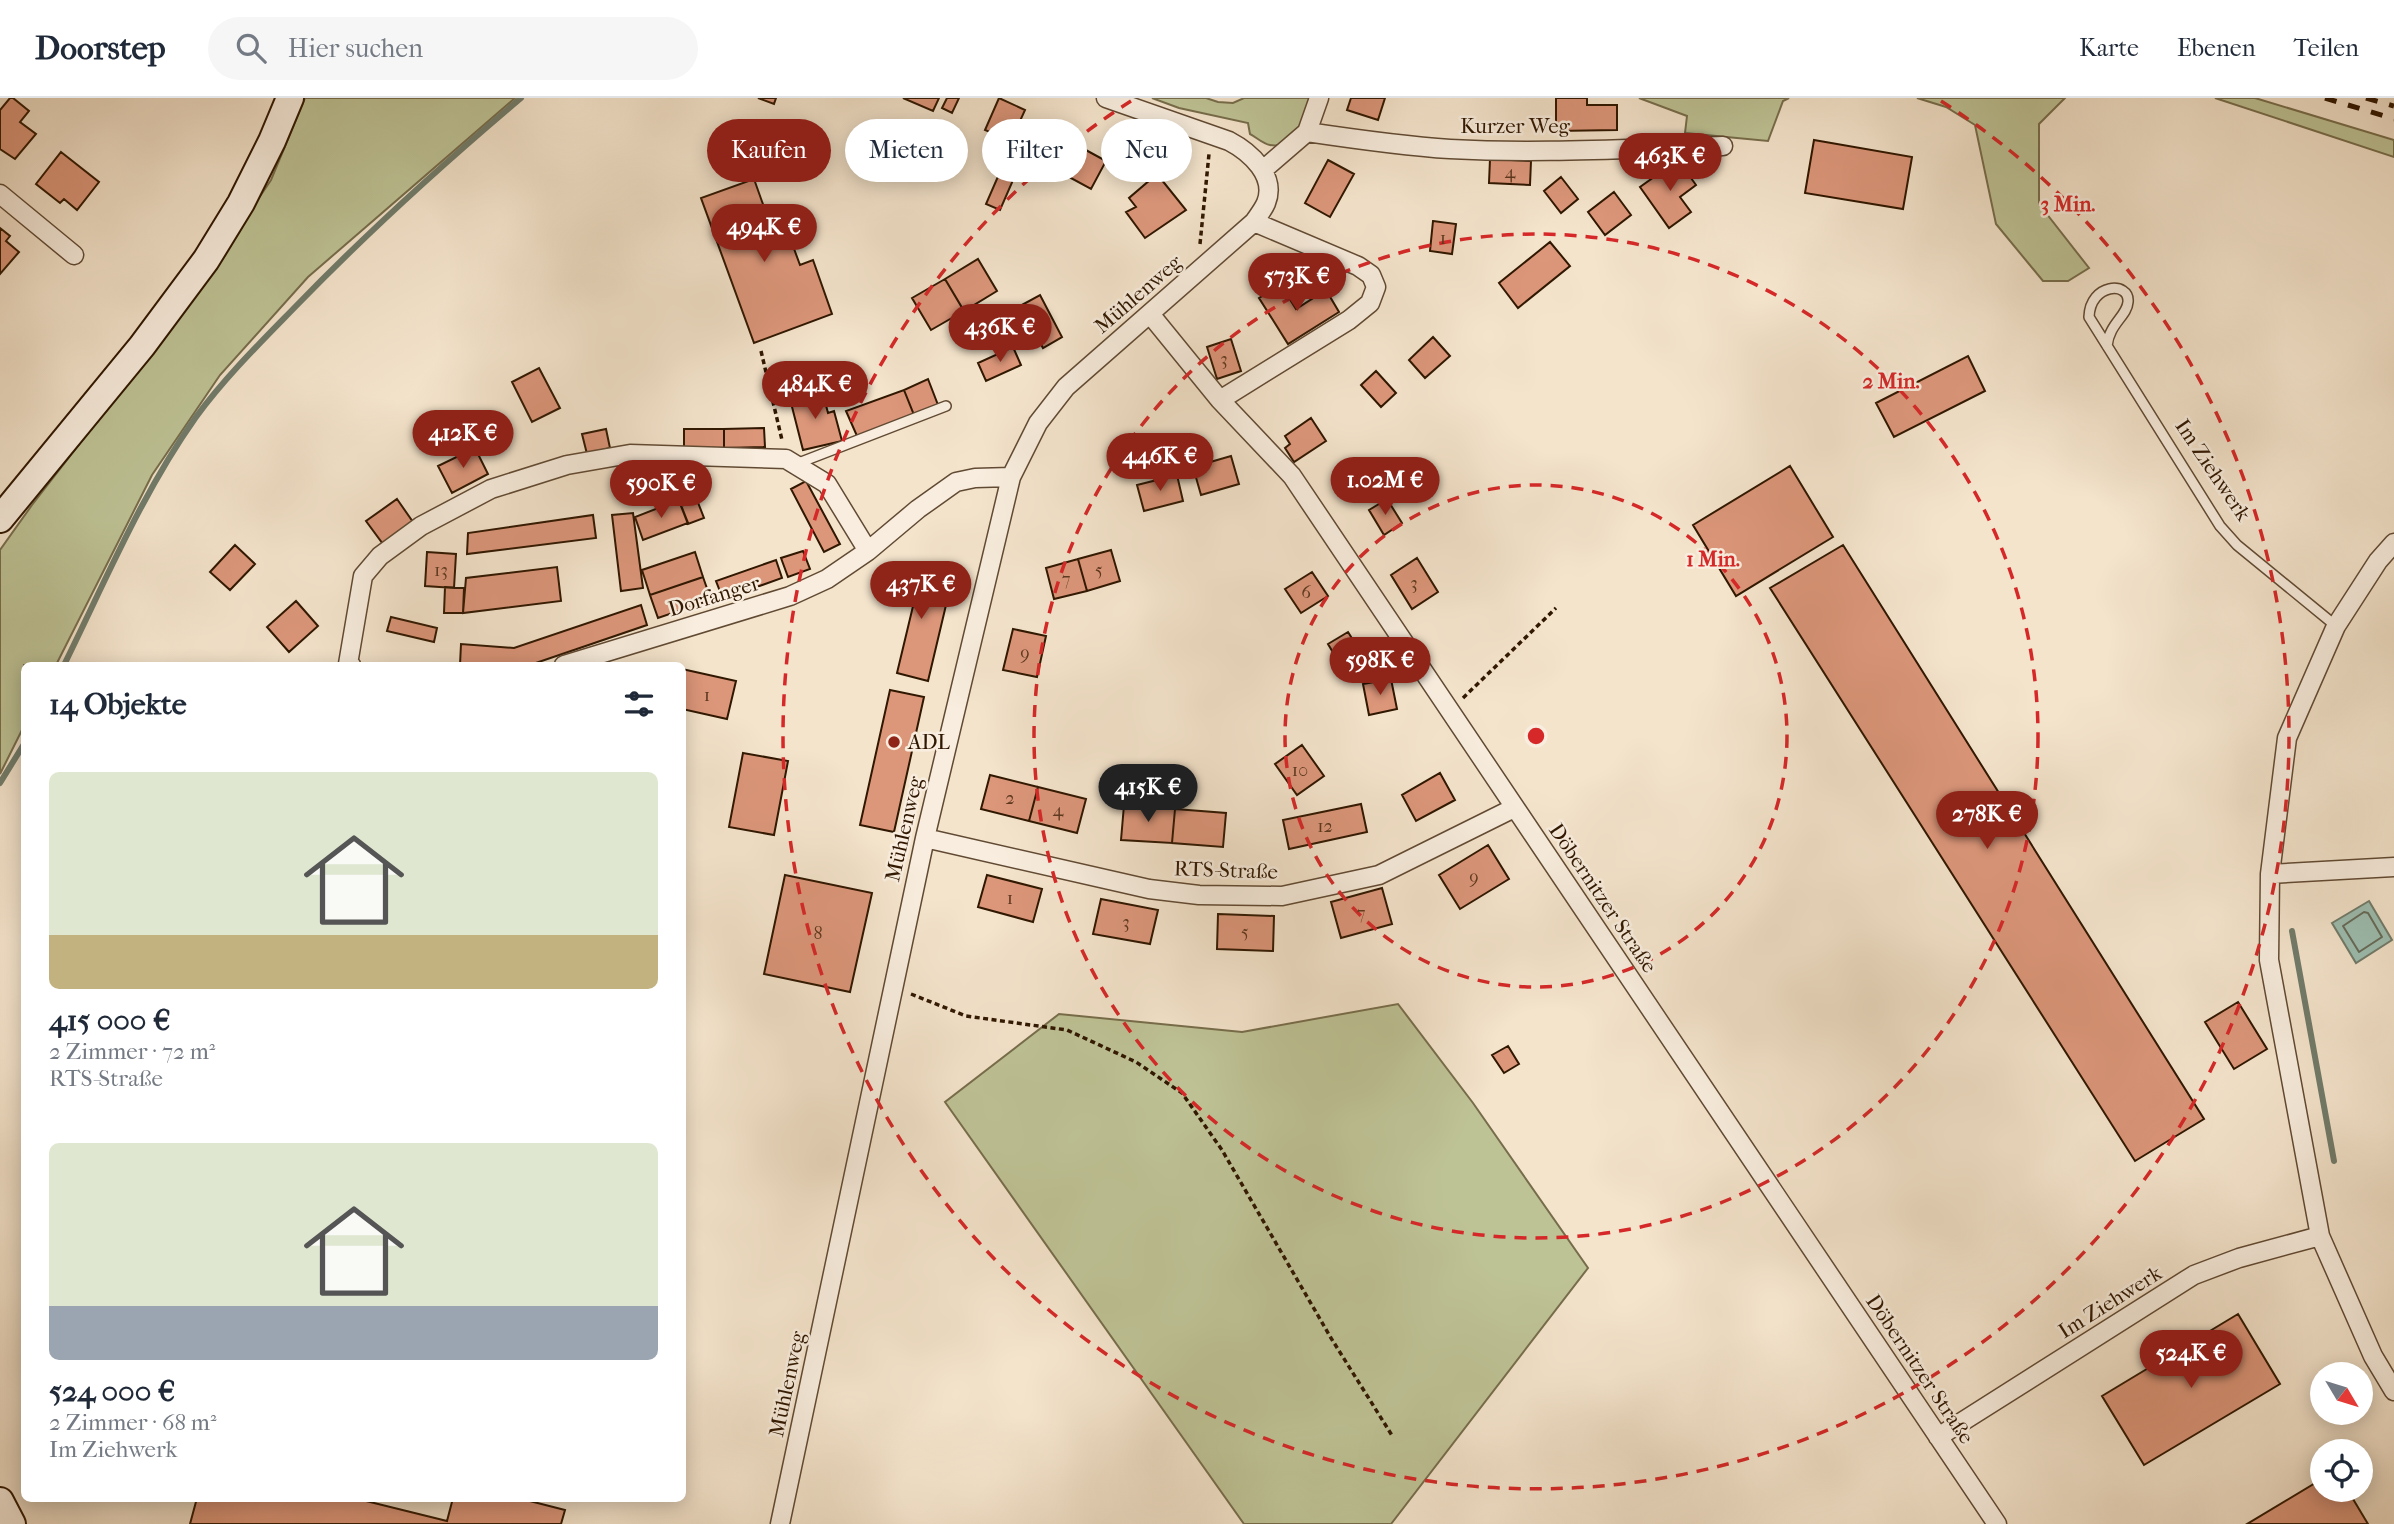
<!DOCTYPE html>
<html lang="de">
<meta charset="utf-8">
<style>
:root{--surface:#fff;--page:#f6f6f7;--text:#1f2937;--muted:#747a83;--line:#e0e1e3;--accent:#8f2418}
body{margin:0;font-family:"IM FELL French Canon",serif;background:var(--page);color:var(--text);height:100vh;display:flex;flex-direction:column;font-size:26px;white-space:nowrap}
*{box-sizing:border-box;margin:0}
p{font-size:23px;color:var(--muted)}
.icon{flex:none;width:38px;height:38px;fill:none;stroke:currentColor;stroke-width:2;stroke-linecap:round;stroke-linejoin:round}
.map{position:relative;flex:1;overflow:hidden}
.drawer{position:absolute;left:21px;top:564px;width:665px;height:840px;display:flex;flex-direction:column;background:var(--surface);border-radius:10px;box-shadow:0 4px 18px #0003}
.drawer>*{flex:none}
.guide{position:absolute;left:707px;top:21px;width:665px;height:63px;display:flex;gap:14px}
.needle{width:46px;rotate:128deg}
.controls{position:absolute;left:2310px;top:1264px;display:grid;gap:14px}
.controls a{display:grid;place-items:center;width:63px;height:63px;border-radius:50%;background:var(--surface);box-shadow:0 4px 18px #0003;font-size:35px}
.price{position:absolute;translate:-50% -60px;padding:0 16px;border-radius:24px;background:var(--accent);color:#fff;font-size:23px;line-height:46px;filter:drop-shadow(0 2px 4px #0008)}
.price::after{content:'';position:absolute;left:50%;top:42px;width:21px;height:16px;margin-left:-10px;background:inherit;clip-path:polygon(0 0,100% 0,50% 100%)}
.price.on{background:#222;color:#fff}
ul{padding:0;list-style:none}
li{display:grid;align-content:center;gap:14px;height:371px;padding:0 28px}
li span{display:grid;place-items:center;height:217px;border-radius:10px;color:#555}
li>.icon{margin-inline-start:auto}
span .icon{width:126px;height:126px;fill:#fffc;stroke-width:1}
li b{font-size:30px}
h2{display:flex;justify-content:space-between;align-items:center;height:84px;padding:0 28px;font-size:30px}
.pill{padding:0 24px;border-radius:32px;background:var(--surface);box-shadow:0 4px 18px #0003;font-size:24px;line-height:63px}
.pill.on{background:var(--accent);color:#fff}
header{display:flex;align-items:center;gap:42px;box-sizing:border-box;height:98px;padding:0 35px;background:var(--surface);border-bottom:2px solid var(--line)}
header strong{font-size:33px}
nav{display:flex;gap:38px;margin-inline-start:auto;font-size:24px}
.search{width:490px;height:63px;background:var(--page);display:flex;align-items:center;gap:18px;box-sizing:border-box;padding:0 24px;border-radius:38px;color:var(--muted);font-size:26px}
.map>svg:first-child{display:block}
</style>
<header>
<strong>Doorstep</strong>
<div class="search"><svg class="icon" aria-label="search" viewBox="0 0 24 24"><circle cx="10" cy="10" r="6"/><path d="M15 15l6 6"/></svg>Hier suchen</div>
<nav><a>Karte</a><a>Ebenen</a><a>Teilen</a></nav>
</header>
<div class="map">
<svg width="2394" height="1426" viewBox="0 0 2394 1426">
<rect width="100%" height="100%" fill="#f4e4cc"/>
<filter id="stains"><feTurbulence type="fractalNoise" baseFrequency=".00286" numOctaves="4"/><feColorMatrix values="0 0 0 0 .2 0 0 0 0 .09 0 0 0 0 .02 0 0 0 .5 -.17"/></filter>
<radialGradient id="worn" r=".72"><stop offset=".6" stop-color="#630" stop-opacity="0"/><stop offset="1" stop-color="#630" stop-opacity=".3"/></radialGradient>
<path fill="#bec396" stroke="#776d4b" stroke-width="2" d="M305 0H515L308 179 220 277 152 377 56 567H24V628L0 676V452L32 407 179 218 271 82Z
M1152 0H1206L1218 4 1233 5 1244 0H1311C1305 18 1295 52 1270 47 1263 46 1256 39 1250 36L1248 25 1179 10Z
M1639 0H1789L1783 3 1768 43 1685 35 1687 18Z
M1917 0H2065L2039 26V106L2089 170 2068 183H2043L1996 126 1975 27 1946 9Z
M2215 0H2255L2394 42V59Z
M1398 906 1473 1005 1588 1170 1391 1426H1244L945 1004 1059 916 1242 934Z"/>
<path fill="#9dbfb2" stroke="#717c6b" stroke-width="2" d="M2369 803 2392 842 2356 865 2332 825Z"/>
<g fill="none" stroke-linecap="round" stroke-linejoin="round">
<path stroke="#666b59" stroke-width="2" d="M2364 814 2368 815 2382 839 2359 854 2343 828Z"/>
<path stroke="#717c6b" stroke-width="6" d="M64 567C105 484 142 395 196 319 227 277 263 242 299 205 369 133 444 65 521 0
M0 685 24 646
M2292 833 2334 1063"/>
</g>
<path fill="#dc967a" stroke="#301700" stroke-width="2" d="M10 0H13L29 13 20 24 36 36 15 61 0 51V12Z
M758 0H776L774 6Z
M903 0H939L933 13Z
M947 0H959L952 15 942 10Z
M999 0 1025 12 1011 43 985 32Z
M1351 0H1385L1378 22 1347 12Z
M1556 0H1587V7H1617V32L1556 33Z
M1814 42 1912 59 1903 111 1805 95Z
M1073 45 1106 63 1091 91 1058 73Z
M61 54 99 84 77 112 64 101 60 105 36 86Z
M1490 61 1531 63 1530 87 1489 85Z
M1328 62 1354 76 1330 119 1305 105Z
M1678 62 1696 87 1680 99 1691 114 1669 130 1640 89Z
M1003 67 1017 73 1000 112 986 106Z
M1157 76 1186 112 1145 140 1126 114 1136 109 1129 100Z
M1561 79 1578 101 1561 115 1544 93Z
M754 81 770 126 783 121 800 167 813 162 832 216 754 245 701 100Z
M1614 94 1631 117 1605 137 1588 114Z
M1433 123 1456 126 1452 156 1430 153Z
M0 130 10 138 6 143 19 154 0 176Z
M1550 144 1570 168 1518 210 1499 185Z
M978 161 997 193 964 213 945 181Z
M945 181 964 213 931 232 912 200Z
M1281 187 1296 211 1326 192 1339 214 1288 246 1259 200Z
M1040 197 1062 239 1043 250 1020 208Z
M1433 239 1450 258 1425 280 1409 262Z
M1231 241 1241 273 1217 281 1207 249Z
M1013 249 1021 267 986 283 978 265Z
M1968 258 1985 293 1894 339 1876 305Z
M539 270 560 310 532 324 512 284Z
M1376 273 1396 295 1381 309 1361 287Z
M928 281 938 307 914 317 904 292Z
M822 292 828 315 834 313 842 343 803 352 790 301Z
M904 292 914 317 857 338 846 313Z
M1311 320 1326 343 1294 364 1285 350 1290 346 1285 338Z
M764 330 765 349 724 350V331Z
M606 331 610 350 587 356 582 336Z
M684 331H724V350H684Z
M475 350 488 376 452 395 438 368Z
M1231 358 1239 386 1201 397 1193 369Z
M1790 368 1833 439 1736 498 1693 427Z
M1177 377 1183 403 1144 413 1137 387Z
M806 383 840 446 824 454 791 391Z
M397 401 413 424 383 446 366 423Z
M1387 401 1402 425 1384 437 1369 412Z
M679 402 688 425 643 442 635 419Z
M697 402 704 420 688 426 681 408Z
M633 415 643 490 621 493 612 417Z
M593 417 596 440 467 456 468 435Z
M235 447 255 466 230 492 210 474Z
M1843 447 2204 1021 2135 1063 1770 490Z
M1111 452 1120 483 1087 493 1078 461Z
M803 453 810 471 788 479 781 460Z
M427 454 456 456 454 490 425 488Z
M695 454 703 479 650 497 642 472Z
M1417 460 1438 494 1412 511 1391 477Z
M1078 461 1087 493 1054 501 1046 470Z
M776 462 782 480 723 501 716 483Z
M557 469 561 503 463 515 466 480Z
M895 473 951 486 928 583 897 575 914 504 889 498Z
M1312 474 1328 498 1301 515 1285 491Z
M703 479 711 502 658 520 650 497Z
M445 489 464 490 463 515H444Z
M296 503 318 528 289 554 267 529Z
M641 507 647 527 530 567H460L461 546 514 550Z
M391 519 437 530 434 544 387 533Z
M1013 531 1046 538 1037 579 1003 572Z
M1348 534 1363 558 1343 571 1328 546Z
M682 571 736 583 727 621 682 611Z
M1391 581 1397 611 1369 617 1363 586Z
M890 592 924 599 894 734 860 727Z
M1302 647 1324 678 1297 697 1275 666Z
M743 655 788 663 774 737 729 729Z
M1440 675 1455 702 1416 723 1402 697Z
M990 677 1038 689 1029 723 981 711Z
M1038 689 1086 701 1077 735 1029 723Z
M1361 706 1367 734 1289 751 1283 722Z
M1124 707 1175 711 1172 745 1121 742Z
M1175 711 1226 715 1223 749 1172 745Z
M1488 747 1509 781 1460 811 1439 777Z
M785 777 872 795 850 894 764 876Z
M987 777 1042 791 1033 824 978 809Z
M1382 790 1392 826 1341 840 1331 804Z
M1101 801 1158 812 1150 846 1093 836Z
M1218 816 1274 818 1273 853 1217 851Z
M2238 904 2267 951 2234 971 2205 924Z
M1508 948 1519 966 1504 975 1492 957Z
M2238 1216 2280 1286 2144 1367 2102 1298Z
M2322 1381V1391H2347L2368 1426H2247Z
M197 1400H354L447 1423 453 1400H518L565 1412 561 1426H190Z"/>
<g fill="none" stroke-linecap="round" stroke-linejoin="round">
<g stroke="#614a33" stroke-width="12">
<path id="lane" d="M2107 248C2109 226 2127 218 2128 204 2130 183 2090 185 2089 219L2220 428 2237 447 2336 528
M796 366 946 308"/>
</g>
<g stroke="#614a33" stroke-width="21">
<path id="street" d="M1307 34C1354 41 1402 48 1450 51 1541 56 1633 50 1723 48
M1263 72 1307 34 1319 0
M0 96 74 157
M1150 216 1220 302 1292 378 1997 1426
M1220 302 1349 222 1370 205 1376 189 1371 177 1358 168 1254 124
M2394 445 2378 463 2336 528 2287 640 2270 776 2269 862 2320 1138 2373 1258 2394 1293
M351 567 348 566 363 478 380 458 421 428 491 391 567 367 630 356 786 361 827 386 868 453
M564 567 790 498 827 481 868 453 918 411 956 384 975 380 1011 379
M925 740 1149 791 1199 797 1282 798 1379 777 1514 710
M2270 776 2394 769
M1938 1339 2194 1177 2239 1160 2320 1138
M780 1426 925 740 1011 379 1038 325 1066 289 1254 124C1258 118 1263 112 1266 105 1277 78 1250 54 1229 43L1106 0"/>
</g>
<g stroke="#301700" stroke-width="30">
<path id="secondary" d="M0 421 142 248 206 162 241 105 272 43 290 0
M0 1403 12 1426"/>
</g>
<path stroke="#301700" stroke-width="3.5" stroke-dasharray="5 3.5" stroke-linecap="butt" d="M1200 146 1209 56
M761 253 782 342
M1463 600 1556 510
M911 896 966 918 1067 932 1136 964 1182 995 1222 1052 1331 1240 1393 1339"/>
<use href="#lane" stroke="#f8edde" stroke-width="9"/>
<use href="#street" stroke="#f8edde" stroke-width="18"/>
<use href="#secondary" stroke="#f8edde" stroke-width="26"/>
<path stroke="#301700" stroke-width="5" stroke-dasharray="12 12" stroke-linecap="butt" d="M2325 0 2394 21
M2366 0 2394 8"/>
</g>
<g fill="none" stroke="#d62828" stroke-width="3.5" stroke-dasharray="12 9">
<circle cx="1536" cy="638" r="251"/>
<circle cx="1536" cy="638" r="502"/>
<path d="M1941 3A753 753 0 1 1 1131 3"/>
</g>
<circle fill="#8f2418" stroke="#f8edde" stroke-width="2.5" cx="894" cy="644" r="7"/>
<g text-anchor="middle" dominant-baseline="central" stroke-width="5" stroke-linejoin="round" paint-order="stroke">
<g font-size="18" fill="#5b371e">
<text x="1510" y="74">4</text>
<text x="1443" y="140">1</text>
<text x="1224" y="261">3</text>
<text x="441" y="472">13</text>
<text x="1099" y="472">5</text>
<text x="1066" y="481">7</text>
<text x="1414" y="485">3</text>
<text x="1306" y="494">6</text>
<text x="1025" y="555">9</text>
<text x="707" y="597">1</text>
<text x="1300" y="672">10</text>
<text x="1010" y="700">2</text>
<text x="1058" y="712">4</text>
<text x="1325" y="728">12</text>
<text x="1474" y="779">9</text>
<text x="1010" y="800">1</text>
<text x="1361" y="815">7</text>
<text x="1126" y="824">3</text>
<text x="1245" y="834">5</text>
<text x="818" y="835">8</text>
</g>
<g font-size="21" fill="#301700" stroke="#f8edde">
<text x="1515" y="28">Kurzer Weg</text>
<text transform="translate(1138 196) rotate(-41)">Mühlenweg</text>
<text transform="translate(2213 372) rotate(56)">Im Ziehwerk</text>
<text transform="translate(714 498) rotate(-17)">Dorfanger</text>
<text transform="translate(904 731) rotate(-77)">Mühlenweg</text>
<text transform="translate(1226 772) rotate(2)">RTS-Straße</text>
<text transform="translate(1603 800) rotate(56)">Döbernitzer Straße</text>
<text transform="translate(2110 1204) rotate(-32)">Im Ziehwerk</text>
<text transform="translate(1920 1271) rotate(56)">Döbernitzer Straße</text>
<text transform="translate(787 1286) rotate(-78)">Mühlenweg</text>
</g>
<g font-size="21" fill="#301700" stroke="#f8edde" text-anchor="start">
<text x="908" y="644">ADL</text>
</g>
</g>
<circle cx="1536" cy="638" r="10" fill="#d62828" stroke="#f8edde" stroke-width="3.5"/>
<g font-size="21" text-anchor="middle" font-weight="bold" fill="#d62828" stroke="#f8edde" stroke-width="5" stroke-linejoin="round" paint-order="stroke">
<text x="2068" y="113">3 Min.</text>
<text x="1891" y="290">2 Min.</text>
<text x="1713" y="468">1 Min.</text>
</g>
<rect width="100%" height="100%" filter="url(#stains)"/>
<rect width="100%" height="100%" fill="url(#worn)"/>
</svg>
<div class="controls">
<a><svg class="needle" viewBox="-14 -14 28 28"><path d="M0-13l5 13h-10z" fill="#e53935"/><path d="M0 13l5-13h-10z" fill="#747a83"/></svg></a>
<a><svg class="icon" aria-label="locate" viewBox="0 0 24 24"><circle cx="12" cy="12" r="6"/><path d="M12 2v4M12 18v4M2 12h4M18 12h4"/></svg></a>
</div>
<b class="price" style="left:1670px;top:95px">463K €</b>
<b class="price" style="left:764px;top:166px">494K €</b>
<b class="price" style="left:1297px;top:215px">573K €</b>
<b class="price" style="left:1000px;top:266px">436K €</b>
<b class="price" style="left:815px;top:323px">484K €</b>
<b class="price" style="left:463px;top:372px">412K €</b>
<b class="price" style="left:1160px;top:395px">446K €</b>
<b class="price" style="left:1385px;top:419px">1.02M €</b>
<b class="price" style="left:661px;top:422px">590K €</b>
<b class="price" style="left:921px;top:523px">437K €</b>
<b class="price" style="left:1380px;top:599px">598K €</b>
<b class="price on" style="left:1148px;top:726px">415K €</b>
<b class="price" style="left:1987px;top:753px">278K €</b>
<b class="price" style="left:2191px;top:1292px">524K €</b>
<div class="guide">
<a class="pill on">Kaufen</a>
<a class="pill">Mieten</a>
<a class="pill">Filter</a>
<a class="pill">Neu</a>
</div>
<section class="drawer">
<h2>14 Objekte<svg class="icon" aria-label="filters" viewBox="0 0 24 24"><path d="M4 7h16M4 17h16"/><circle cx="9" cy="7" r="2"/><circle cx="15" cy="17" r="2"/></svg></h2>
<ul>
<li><span style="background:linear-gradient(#dfe7d0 75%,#c2b280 0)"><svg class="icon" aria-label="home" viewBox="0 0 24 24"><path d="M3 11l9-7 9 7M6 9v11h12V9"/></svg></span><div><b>415 000 €</b><p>2 Zimmer · 72 m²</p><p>RTS-Straße</p></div></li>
<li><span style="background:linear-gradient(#dfe7d0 75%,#9aa5b1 0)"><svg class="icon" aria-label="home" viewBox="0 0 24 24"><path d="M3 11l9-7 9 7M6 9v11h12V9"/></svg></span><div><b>524 000 €</b><p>2 Zimmer · 68 m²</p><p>Im Ziehwerk</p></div></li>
</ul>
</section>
</div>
